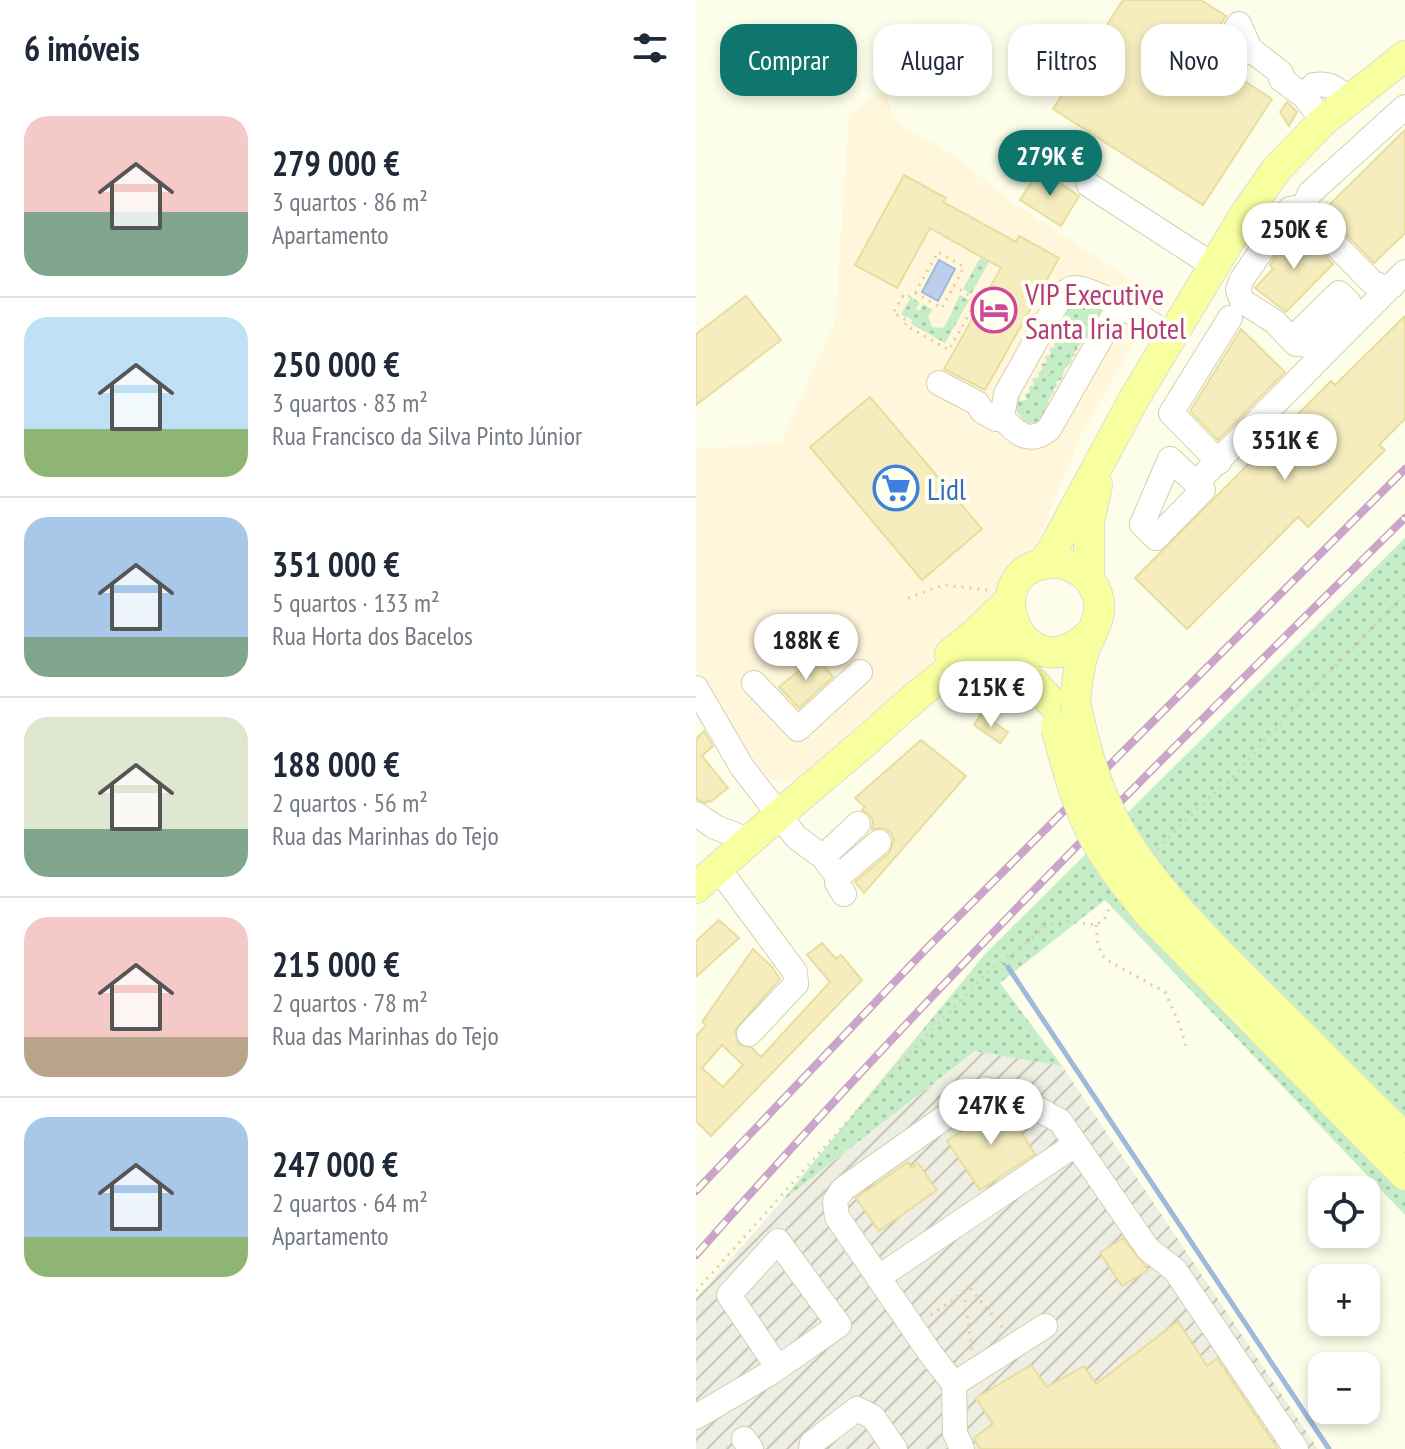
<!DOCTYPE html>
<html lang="pt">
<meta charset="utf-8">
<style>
:root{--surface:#fff;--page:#f6f6f7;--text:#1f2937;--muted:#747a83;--line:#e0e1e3;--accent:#0f766e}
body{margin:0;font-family:"PT Sans Narrow",sans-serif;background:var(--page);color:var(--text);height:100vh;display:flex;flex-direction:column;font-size:30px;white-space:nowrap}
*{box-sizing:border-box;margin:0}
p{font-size:26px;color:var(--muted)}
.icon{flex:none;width:44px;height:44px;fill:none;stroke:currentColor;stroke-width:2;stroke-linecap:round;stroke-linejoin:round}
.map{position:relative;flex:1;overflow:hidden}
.details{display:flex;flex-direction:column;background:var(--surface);width:696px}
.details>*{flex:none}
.hud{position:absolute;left:24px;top:24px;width:564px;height:72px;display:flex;gap:16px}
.fabs{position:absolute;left:612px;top:1176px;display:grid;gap:16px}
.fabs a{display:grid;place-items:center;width:72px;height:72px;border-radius:16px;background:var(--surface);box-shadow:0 4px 12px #0003;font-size:40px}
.price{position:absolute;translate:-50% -68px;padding:0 18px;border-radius:28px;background:#fff;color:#222;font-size:26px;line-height:52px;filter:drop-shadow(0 2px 4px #0008)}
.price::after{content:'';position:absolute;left:50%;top:48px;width:24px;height:18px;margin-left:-12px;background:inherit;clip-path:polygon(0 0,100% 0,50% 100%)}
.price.selected{background:var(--accent);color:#fff}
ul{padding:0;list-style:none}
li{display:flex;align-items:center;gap:24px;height:200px;padding:0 24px}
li+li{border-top:2px solid var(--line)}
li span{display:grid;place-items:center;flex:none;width:224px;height:160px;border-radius:24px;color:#555}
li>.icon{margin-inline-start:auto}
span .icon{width:96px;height:96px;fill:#fffc;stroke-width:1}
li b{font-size:34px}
h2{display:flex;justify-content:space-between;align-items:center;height:96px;padding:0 24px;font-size:34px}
.chip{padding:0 28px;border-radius:24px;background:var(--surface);box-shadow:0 4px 12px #0003;font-size:28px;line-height:72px}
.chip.selected{background:var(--accent);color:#fff}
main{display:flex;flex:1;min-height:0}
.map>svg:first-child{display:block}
</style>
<main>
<section class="details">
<h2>6 imóveis<svg class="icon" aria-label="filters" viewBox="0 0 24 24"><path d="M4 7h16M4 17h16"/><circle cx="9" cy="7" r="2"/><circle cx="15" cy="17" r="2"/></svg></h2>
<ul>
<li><span style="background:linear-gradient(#f6c9c9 60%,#7fa58c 0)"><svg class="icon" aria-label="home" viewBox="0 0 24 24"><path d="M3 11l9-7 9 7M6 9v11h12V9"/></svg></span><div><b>279 000 €</b><p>3 quartos · 86 m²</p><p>Apartamento</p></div></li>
<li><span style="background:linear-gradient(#bfe0f5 70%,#8fb573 0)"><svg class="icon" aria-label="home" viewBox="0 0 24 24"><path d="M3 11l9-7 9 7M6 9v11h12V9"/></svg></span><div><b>250 000 €</b><p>3 quartos · 83 m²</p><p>Rua Francisco da Silva Pinto Júnior</p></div></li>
<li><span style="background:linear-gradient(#a9c7e8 75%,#7fa58c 0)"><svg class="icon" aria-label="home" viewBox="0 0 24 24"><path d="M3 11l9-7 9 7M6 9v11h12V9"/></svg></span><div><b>351 000 €</b><p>5 quartos · 133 m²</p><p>Rua Horta dos Bacelos</p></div></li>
<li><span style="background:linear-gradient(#dfe7d0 70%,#7fa58c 0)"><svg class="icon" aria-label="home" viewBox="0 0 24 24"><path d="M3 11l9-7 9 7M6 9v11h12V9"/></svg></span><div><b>188 000 €</b><p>2 quartos · 56 m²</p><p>Rua das Marinhas do Tejo</p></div></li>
<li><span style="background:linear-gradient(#f6c9c9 75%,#b9a48a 0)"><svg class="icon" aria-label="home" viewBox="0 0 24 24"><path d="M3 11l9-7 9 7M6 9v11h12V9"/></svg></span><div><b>215 000 €</b><p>2 quartos · 78 m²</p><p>Rua das Marinhas do Tejo</p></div></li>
<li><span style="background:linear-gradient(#a9c7e8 75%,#8fb573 0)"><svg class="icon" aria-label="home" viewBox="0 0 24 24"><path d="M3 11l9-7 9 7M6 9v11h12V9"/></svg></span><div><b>247 000 €</b><p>2 quartos · 64 m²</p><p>Apartamento</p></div></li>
</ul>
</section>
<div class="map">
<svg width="709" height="1449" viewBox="0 0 709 1449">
<defs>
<pattern id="industrial-furrows" width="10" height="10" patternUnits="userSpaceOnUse" patternTransform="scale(2)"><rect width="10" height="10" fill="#efeee2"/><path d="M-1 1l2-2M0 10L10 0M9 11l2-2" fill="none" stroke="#c7c5b9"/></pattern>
<pattern id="grass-dots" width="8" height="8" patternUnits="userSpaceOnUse" patternTransform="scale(2)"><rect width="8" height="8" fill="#c5edc7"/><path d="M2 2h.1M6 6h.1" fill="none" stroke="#a5c4a4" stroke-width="1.8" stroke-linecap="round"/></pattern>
</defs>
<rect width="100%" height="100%" fill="#fcfee9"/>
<path fill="#fff6dc" d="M189 88 197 118 217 133 243 146 262 159 320 205 463 298 386 433 341 543 319 579 264 639 98 782 76 780 55 764 0 668V449L84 443 139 323 153 115Z"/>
<path fill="url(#industrial-furrows)" d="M280 1051 366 1066 622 1449H0V1298L85 1202Z"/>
<path fill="url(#grass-dots)" d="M284 258 293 262 275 294 267 289Z
M264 295 273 300 249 343 215 324 216 320 205 314 215 297 224 303 220 309 223 311 227 304 237 310 232 316 236 327 247 328C252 323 259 304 264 295Z
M381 299 404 307 407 315 395 348 390 338 385 340 386 343 381 347 382 349 378 353 380 355 375 358 376 361 368 370 366 379 360 382 361 386 357 389 358 392 352 401 359 414 343 425 329 422 319 409 322 391 324 401 331 400 329 394 334 392 333 386 338 385 336 379 343 377 342 372 347 371 345 364 351 363 349 356 355 355 354 348 359 347 358 342 364 340 362 334 368 332 366 326 372 324 368 308Z
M709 538V1215L409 900 304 983 366 1066 279 1051 85 1202 289 954Z"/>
<path fill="#bbceea" stroke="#a0b8dc" stroke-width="2" d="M243 260 259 269 242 301 226 292Z"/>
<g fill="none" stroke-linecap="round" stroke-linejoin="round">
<path stroke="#a0b8dc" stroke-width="5" d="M312 967 633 1449"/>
</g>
<path fill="#f5edbe" stroke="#e9dd9d" stroke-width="2" fill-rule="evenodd" d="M427 0H505L530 16 515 40 511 57 576 99 507 205 357 109Z
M591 102 601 112 593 126 584 112Z
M709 130V233L678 263 627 211Z
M344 169 383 196 365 226 324 200Z
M208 175 250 198 247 202 320 242 323 236 363 258 289 390 248 369 305 268 234 228 201 288 159 265Z
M600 226 637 264 590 312 559 288 577 269 574 265Z
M50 296 85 340 0 405V334Z
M709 316V419L683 445 689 450 612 527 602 517 491 629 439 578 635 381 639 385Z
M545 329 589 372 522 440 494 411Z
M174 397 286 529 226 580 114 447Z
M120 657 137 677 103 708 83 687Z
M285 714 312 732 304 743 278 725Z
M8 731 17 746 6 756 32 788 14 802 13 800 10 803 0 799V739Z
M225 740 270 776 168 893 159 882 193 853 198 840 195 833 189 828 176 829 177 821 173 814 166 810 169 807 159 798Z
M23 920 43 938 0 977V941Z
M126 943 140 959 145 955 166 980 15 1136 0 1121V1036L10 1025 6 1022 57 949 76 967 84 979 39 1030 42 1044 56 1048 65 1057 134 982 111 955ZM26 1045 47 1065 27 1087 6 1068Z
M300 1108 310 1110 339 1154 284 1190 251 1141Z
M212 1162 216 1168 222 1163 241 1190 183 1231 160 1198Z
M427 1238 452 1270 426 1286 404 1253Z
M482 1321 511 1366 521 1358 582 1449H284L280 1443 278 1438 297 1424 280 1398 335 1365 351 1387 388 1366 400 1384Z"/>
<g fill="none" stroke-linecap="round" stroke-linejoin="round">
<g stroke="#d4d0af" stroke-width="26">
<path id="minor" d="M554 49 541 57 528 48 543 24 554 49 585 73V79L608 96 627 121
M608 96 618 85C634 83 641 88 652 100
M393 185 518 266
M696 286 686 287 676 282 612 217 608 206 614 193 709 107
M643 293 653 303 610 345 600 335Z
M423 306 353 429C334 445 320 434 306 417L310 394 366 294C370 292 373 289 377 288 395 285 458 326 476 336
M604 339 600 344 579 322 546 301 542 290 546 279 594 209 608 206
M243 383 281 403 286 411 300 419 306 417
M523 462 475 413 534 318
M500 483 474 459 446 524 460 538 507 490 500 483 709 272
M58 683 102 729 164 672
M0 688 46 767 100 837 127 857 142 877 141 883 148 894
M0 814 19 827 52 840
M127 857 162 824
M22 868 99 972 100 984 53 1034
M142 877 183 842
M183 1277 380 1144
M258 1384 349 1326
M0 1417 74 1373C98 1357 120 1341 143 1325L82 1241 33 1295 82 1368
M48 1439 55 1449
M115 1449 116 1443 161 1409 177 1417 199 1449
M266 1449 259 1433 258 1384 234 1353 141 1217 139 1201 147 1189 289 1089 322 1098 364 1121 452 1249 479 1270 600 1449"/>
</g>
<g stroke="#dfddd3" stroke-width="32">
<path id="major" d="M347 564 358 547 439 397 548 216 580 170 627 121 709 56
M393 579V522L401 485
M254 654 280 633 314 600
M276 657C324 660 327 672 357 704
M379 700C381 686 382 671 386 657 389 645 396 634 400 623 413 591 384 559 351 563 277 573 327 697 393 635
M0 888C51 841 104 797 157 752 205 712 262 648 327 639
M689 1155 709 1175"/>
</g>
<path stroke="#dbd2a0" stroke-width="3" stroke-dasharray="2 6" stroke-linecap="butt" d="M323 138 377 174
M219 293 246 308 268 267 242 252 219 293 211 298 207 296 197 313 212 321 209 325 253 350 281 300 258 286
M345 371 359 379
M212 598 247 585 292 590
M461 849 503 807 540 774 570 738 709 594
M400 925 402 946 409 959 469 992 483 1023 490 1046
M0 1291 201 1066 291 973 350 927 366 921 400 925 408 920 415 904
M268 1292 276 1351
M235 1315 274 1288 307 1328"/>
<use href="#minor" stroke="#fff" stroke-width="24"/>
<use href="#major" stroke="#f7ff9e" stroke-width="30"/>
<g stroke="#caa4ca" stroke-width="8">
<path id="rail" d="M0 1191 231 948 709 469
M0 1255C225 999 466 757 709 518"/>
</g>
<use href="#rail" stroke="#fefff0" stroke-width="5" stroke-dasharray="15" stroke-linecap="butt"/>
<g stroke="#dfddd3" stroke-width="32" stroke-linecap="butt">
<path id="major-bridge" d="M379 700C387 743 399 787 421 826 457 889 511 941 562 992 611 1040 659 1089 708 1137
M360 727C370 764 379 799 396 833 411 863 433 889 454 915L689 1155"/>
</g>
<use href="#major-bridge" stroke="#f7ff9e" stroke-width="30"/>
</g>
<defs>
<g id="hotel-ring" transform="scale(2.3)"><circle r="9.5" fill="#fefff0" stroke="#d1479c" stroke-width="1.5"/><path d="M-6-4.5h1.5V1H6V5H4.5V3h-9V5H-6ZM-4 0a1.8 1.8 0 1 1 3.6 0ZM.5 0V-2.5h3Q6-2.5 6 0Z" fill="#d1479c"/></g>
<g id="supermarket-ring" transform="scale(2.3)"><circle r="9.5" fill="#fefff0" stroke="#3f7fe0" stroke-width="1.5"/><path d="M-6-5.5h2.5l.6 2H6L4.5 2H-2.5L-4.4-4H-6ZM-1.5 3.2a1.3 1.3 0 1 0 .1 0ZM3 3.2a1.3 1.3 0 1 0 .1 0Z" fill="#3f7fe0"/></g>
</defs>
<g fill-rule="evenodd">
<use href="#hotel-ring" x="298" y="310"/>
<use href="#supermarket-ring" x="200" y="488"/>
</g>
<g text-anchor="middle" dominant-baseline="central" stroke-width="8" stroke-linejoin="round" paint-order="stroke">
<g font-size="30" fill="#b23c85" stroke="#fefff0" text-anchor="start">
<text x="329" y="293">VIP Executive<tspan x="329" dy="34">Santa Iria Hotel</tspan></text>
</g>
<g font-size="30" fill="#366cbe" stroke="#fefff0" text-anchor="start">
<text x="231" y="488">Lidl</text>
</g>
</g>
</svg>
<div class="fabs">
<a><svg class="icon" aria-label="locate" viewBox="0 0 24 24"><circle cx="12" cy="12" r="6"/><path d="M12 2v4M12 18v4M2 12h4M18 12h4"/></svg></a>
<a>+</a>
<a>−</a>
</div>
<b class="price selected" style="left:354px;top:198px">279K €</b>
<b class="price" style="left:598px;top:271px">250K €</b>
<b class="price" style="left:589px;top:482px">351K €</b>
<b class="price" style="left:110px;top:682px">188K €</b>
<b class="price" style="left:295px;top:729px">215K €</b>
<b class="price" style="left:295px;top:1147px">247K €</b>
<div class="hud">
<a class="chip selected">Comprar</a>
<a class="chip">Alugar</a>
<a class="chip">Filtros</a>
<a class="chip">Novo</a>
</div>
</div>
</main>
